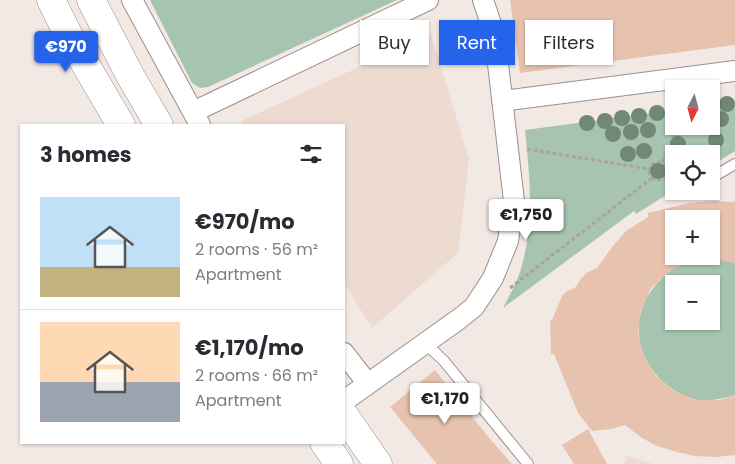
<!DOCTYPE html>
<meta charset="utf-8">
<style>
:root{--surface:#fff;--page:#f7f7f7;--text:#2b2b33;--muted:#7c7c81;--line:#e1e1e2;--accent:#2563eb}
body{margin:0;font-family:Poppins,sans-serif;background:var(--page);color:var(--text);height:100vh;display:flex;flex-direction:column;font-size:19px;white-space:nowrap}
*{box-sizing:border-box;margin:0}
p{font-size:16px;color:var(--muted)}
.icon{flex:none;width:28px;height:28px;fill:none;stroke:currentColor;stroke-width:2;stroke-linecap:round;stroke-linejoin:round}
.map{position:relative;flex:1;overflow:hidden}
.side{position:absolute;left:20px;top:124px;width:325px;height:320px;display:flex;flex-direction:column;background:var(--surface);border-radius:0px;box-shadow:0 1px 4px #0004}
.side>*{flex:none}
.banner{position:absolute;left:360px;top:20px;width:300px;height:45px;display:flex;gap:10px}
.needle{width:32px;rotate:186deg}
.controls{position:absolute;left:665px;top:80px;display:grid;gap:10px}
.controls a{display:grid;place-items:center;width:55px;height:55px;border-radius:0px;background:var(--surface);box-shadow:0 1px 4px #0004;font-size:25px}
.price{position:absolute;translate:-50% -42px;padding:0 11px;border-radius:5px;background:#fff;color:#222;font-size:16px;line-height:32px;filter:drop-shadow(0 1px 2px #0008)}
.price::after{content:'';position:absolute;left:50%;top:30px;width:15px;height:11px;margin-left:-8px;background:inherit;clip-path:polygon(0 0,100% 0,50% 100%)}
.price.selected{background:var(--accent);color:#fff}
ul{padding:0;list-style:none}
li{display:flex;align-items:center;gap:15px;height:125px;padding:0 20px}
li+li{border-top:1px solid var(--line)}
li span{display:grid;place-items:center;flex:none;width:140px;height:100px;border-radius:0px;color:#555}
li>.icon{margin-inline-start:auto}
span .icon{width:60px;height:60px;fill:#fffc;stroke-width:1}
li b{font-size:21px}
h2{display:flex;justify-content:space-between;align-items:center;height:60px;padding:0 20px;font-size:21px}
.chip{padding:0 18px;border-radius:0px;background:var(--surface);box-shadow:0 1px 4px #0004;font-size:18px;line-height:45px}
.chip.selected{background:var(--accent);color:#fff}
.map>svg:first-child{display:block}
</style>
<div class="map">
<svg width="735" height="464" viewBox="0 0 735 464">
<rect width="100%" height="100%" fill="#f3e9e4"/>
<path fill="#eddbd2" d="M431 34 469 159 458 253 372 328 344 283V125H243L241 121Z
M627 456 653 464H624Z"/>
<path fill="#a7c4b1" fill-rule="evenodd" d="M150 0H397L208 87 200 88 192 83Z
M735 101V151L711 166V154H674V190L636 214 634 211 503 308C509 296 516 284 520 272 535 222 530 182 525 130L674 110V126H711V105Z
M713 258 735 263V395C723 399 711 401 698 400 687 398 675 392 667 385 632 357 629 310 661 279 668 271 679 264 690 261 697 259 705 259 713 258ZM674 284H711V321H674Z"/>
<path fill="#e7c2af" d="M510 0H735V45L520 73Z
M713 201 735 202V263L711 258V219H674V256H699L668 272 651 288 641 310 638 333 644 356 656 376 674 391 696 400H720L735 395V455L716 457 695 456 677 452 657 446 642 438 625 425 611 429 592 431 578 413 554 354H551L550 319 552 320 562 296 567 291 576 287 581 278 588 272 597 268 613 246 626 231 648 217V213L689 203Z
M435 370 490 439 512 464H437L390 407Z
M588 429 607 464H574L562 445Z"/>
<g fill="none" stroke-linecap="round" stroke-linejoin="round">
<g stroke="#99908c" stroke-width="12">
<path id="service" d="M711 178 735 164
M687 193 690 191
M425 343 444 361 528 464"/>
</g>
<g stroke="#99908c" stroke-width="22">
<path id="minor" d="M132 0 200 125
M502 101 735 71
M193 112 428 0
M344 353 368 384
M344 401 459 319 474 307 493 278 508 241 514 201 498 64 491 24 483 0"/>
</g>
<g stroke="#99908c" stroke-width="29">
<path id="secondary" d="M51 0 71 40 121 125
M91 0 131 77 159 125
M344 415 378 464
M324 442 339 464"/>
</g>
<path stroke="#aba39f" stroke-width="3" stroke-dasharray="4 2.5" stroke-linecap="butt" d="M527 149 649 169
M649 171a9 9 0 1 1 18 0a9 9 0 1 1-18 0Z
M662 162 679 126
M667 172 674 173
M510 288 652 178"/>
<use href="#service" stroke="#fff" stroke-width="10"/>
<use href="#minor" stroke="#fff" stroke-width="20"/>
<use href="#secondary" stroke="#fff" stroke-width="28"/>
</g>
<g fill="#718778">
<circle cx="727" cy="104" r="8"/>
<circle cx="657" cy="113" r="8"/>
<circle cx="639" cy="116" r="8"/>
<circle cx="622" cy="118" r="8"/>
<circle cx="721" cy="119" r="8"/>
<circle cx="605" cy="121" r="8"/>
<circle cx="587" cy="123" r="8"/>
<circle cx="648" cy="130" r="8"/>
<circle cx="631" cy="132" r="8"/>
<circle cx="613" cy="134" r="8"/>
<circle cx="716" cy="140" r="8"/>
<circle cx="678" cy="144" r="8"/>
<circle cx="644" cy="151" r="8"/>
<circle cx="628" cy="154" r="8"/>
<circle cx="658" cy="171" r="8"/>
</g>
</svg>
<div class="controls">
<a><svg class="needle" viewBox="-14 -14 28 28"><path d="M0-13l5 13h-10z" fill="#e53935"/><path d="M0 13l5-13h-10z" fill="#7c7c81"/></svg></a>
<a><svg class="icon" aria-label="locate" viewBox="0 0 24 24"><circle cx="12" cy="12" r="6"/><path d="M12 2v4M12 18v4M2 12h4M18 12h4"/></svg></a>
<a>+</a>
<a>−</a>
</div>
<b class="price selected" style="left:66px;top:73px">€970</b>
<b class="price" style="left:526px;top:241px">€1,750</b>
<b class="price" style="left:445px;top:425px">€1,170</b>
<div class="banner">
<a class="chip">Buy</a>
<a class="chip selected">Rent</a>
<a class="chip">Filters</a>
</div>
<section class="side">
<h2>3 homes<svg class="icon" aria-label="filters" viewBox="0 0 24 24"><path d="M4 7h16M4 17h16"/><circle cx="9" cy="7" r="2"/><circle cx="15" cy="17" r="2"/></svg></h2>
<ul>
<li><span style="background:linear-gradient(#bfe0f5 70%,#c2b280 0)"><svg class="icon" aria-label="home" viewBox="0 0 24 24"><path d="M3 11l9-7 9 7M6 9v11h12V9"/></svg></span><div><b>€970/mo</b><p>2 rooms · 56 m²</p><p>Apartment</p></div></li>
<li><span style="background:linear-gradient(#ffd9b3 60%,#9aa5b1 0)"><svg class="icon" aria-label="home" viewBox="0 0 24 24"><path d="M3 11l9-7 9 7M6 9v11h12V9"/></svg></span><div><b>€1,170/mo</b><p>2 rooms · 66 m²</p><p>Apartment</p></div></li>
</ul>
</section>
</div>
